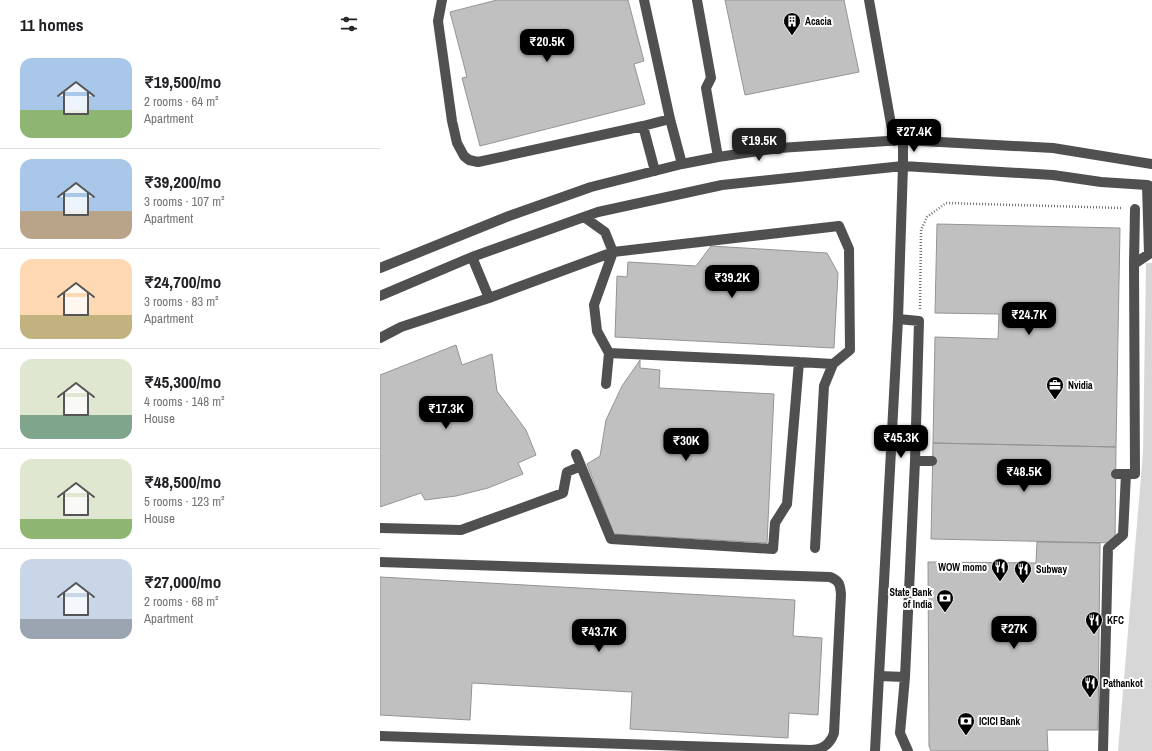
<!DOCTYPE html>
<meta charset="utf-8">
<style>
:root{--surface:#fff;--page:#f6f6f6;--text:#202124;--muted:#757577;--line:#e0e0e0;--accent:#000}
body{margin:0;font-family:"Archivo Narrow",sans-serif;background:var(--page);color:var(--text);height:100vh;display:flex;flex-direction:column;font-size:15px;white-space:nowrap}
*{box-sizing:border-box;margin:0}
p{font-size:13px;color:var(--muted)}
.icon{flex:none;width:22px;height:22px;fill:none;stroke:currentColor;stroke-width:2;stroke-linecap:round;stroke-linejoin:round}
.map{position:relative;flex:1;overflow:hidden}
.sheet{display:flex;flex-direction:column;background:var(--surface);width:380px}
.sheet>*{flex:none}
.price{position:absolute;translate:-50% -34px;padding:0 9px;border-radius:8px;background:var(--accent);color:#fff;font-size:13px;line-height:26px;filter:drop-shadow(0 1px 2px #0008)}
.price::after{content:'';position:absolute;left:50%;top:24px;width:12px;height:9px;margin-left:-6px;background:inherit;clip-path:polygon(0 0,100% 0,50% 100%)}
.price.on{background:#222;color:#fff}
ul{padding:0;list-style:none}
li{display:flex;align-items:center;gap:12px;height:100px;padding:0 20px}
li+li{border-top:1px solid var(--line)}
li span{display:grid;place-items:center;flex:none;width:112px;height:80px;border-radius:12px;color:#555}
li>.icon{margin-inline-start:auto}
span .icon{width:48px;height:48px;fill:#fffc;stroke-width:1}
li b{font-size:17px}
h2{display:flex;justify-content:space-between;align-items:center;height:48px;padding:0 20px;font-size:17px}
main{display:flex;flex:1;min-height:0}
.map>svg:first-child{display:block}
</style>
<main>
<section class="sheet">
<h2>11 homes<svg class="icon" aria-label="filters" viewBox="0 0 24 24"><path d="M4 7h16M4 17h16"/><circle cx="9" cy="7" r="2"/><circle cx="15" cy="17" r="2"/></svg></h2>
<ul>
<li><span style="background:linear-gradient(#a9c7e8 65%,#8fb573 0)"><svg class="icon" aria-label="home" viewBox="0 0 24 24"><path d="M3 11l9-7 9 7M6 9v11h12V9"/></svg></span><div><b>₹19,500/mo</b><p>2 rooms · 64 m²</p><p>Apartment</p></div></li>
<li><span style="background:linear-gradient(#a9c7e8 65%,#b9a48a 0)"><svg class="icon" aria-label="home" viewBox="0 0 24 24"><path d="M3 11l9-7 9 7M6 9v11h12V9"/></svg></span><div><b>₹39,200/mo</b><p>3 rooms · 107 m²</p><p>Apartment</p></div></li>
<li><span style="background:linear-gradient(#ffd9b3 70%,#c2b280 0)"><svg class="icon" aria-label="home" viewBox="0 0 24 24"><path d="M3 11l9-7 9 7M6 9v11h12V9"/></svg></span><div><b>₹24,700/mo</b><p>3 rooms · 83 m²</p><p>Apartment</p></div></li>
<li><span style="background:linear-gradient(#dfe7d0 70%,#7fa58c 0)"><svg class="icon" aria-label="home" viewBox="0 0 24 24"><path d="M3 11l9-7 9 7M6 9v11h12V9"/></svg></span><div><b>₹45,300/mo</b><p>4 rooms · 148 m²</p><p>House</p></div></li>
<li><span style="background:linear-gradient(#dfe7d0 75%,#8fb573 0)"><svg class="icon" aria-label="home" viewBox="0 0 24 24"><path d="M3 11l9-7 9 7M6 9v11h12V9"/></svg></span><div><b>₹48,500/mo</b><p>5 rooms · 123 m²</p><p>House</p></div></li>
<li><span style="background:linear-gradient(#c9d6e8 75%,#9aa5b1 0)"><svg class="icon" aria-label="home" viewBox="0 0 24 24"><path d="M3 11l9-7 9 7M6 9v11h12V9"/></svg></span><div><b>₹27,000/mo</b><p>2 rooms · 68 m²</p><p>Apartment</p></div></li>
</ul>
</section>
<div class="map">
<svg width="772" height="751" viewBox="0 0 772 751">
<rect width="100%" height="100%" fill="#fff"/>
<path fill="#d7d7d7" d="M766 263H772V751H738L763 452Z"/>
<path fill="#c0c0c0" stroke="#949494" d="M117 0H248L264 61 254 64 265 104 100 146 82 78 87 77 70 12Z
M345 0H464L479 72 365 95Z
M557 224 740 228 736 447 553 443 555 337 618 339 619 314 555 313Z
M331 246 447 253 458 273 454 348 235 337 237 276 247 277 248 262 316 266Z
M76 345 82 365 112 354 117 391 146 430 156 455 138 463 143 474 108 488 76 496 45 500 41 493 0 507V375Z
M260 360V368L280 370 279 388 394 394 387 543 234 534 207 464 220 456 226 420 242 386Z
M553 443 736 447 735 543 551 539Z
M657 542 720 543 718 730H667L668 751H551L549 746 548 562 656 563Z
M0 577 415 600 413 636 442 638 438 715 409 713 408 738 250 729 252 692 92 683 90 720 0 715Z"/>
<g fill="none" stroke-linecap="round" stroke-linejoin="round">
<path stroke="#727272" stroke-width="2.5" stroke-dasharray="1 2" stroke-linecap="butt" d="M540 309 541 230 547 217 566 203 742 208"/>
<path stroke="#505050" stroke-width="10" d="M62 0 58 21 72 121 77 143 84 156 89 160 98 162 263 126 290 119
M264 0 290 119 302 164
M317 0 331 78 326 88 338 157
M489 0 514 141
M263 126 275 171
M204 217 225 232 233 252 214 305 217 331 229 353
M754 264 755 209
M0 268 129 216 211 187 302 164 338 157 399 148 523 140 673 148 772 164
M0 296 92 257 218 212 342 185 523 166 673 175 721 182 767 185 772 187
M109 298 233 252 459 226 469 249 470 350 453 364 444 386 435 548
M518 319 539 321 535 461
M0 338 21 327 109 298 92 257
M419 362 453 364
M196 454 231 539 393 549 395 523 407 504 419 362 229 353 226 384
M736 474H755L754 264 769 254 767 185
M0 528 81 530 183 493 187 472 201 466
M0 562 450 577C460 581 460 585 461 594L454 733C450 745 442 750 430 750L0 736
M499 676 525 677 535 461H552
M525 677 520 733 528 751
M495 751 518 319 523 166V140
M723 751 728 548 743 535 746 474"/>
</g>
<defs>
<g id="building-pin" transform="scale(0.9)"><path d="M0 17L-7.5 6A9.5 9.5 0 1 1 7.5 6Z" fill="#000" stroke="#fff"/><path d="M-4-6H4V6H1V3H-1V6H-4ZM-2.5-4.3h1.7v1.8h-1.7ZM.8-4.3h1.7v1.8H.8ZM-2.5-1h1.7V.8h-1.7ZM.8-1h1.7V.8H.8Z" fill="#fff"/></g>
<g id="office-pin" transform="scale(0.9)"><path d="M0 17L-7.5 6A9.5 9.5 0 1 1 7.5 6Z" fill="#000" stroke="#fff"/><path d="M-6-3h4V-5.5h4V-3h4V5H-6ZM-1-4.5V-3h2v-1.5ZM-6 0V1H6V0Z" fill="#fff"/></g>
<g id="restaurant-pin" transform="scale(0.9)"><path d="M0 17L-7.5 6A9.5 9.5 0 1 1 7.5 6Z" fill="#000" stroke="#fff"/><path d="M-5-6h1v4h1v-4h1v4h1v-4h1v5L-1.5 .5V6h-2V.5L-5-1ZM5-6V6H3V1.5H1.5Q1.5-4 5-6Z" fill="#fff"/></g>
<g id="bank-pin" transform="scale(0.9)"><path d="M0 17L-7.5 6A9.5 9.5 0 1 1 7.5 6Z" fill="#000" stroke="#fff"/><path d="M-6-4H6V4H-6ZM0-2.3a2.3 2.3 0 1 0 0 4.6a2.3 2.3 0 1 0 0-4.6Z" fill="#fff"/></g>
</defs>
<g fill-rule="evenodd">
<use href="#building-pin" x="412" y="21"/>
<use href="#office-pin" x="675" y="385"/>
<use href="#restaurant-pin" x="620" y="567"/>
<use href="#restaurant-pin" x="643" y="569"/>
<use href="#bank-pin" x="565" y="598"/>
<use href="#restaurant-pin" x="714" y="620"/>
<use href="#restaurant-pin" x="710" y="683"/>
<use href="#bank-pin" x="586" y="721"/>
</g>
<g text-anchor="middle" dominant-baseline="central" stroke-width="4" stroke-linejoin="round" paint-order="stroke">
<g font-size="10" font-weight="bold" fill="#000" stroke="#fff" text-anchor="start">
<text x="425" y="21">Acacia</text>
<text x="688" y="385">Nvidia</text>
<text x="607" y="567" text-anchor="end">WOW momo</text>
<text x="656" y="569">Subway</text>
<text x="552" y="592" text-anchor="end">State Bank<tspan x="552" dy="12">of India</tspan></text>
<text x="727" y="620">KFC</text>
<text x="723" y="683">Pathankot</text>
<text x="599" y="721">ICICI Bank</text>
</g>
</g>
</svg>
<b class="price" style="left:167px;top:63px">₹20.5K</b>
<b class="price" style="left:534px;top:153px">₹27.4K</b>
<b class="price on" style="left:379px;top:162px">₹19.5K</b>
<b class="price" style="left:352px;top:299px">₹39.2K</b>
<b class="price" style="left:649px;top:336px">₹24.7K</b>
<b class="price" style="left:66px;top:430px">₹17.3K</b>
<b class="price" style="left:521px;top:459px">₹45.3K</b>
<b class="price" style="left:306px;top:462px">₹30K</b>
<b class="price" style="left:644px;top:493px">₹48.5K</b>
<b class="price" style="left:634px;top:650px">₹27K</b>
<b class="price" style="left:219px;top:653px">₹43.7K</b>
</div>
</main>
